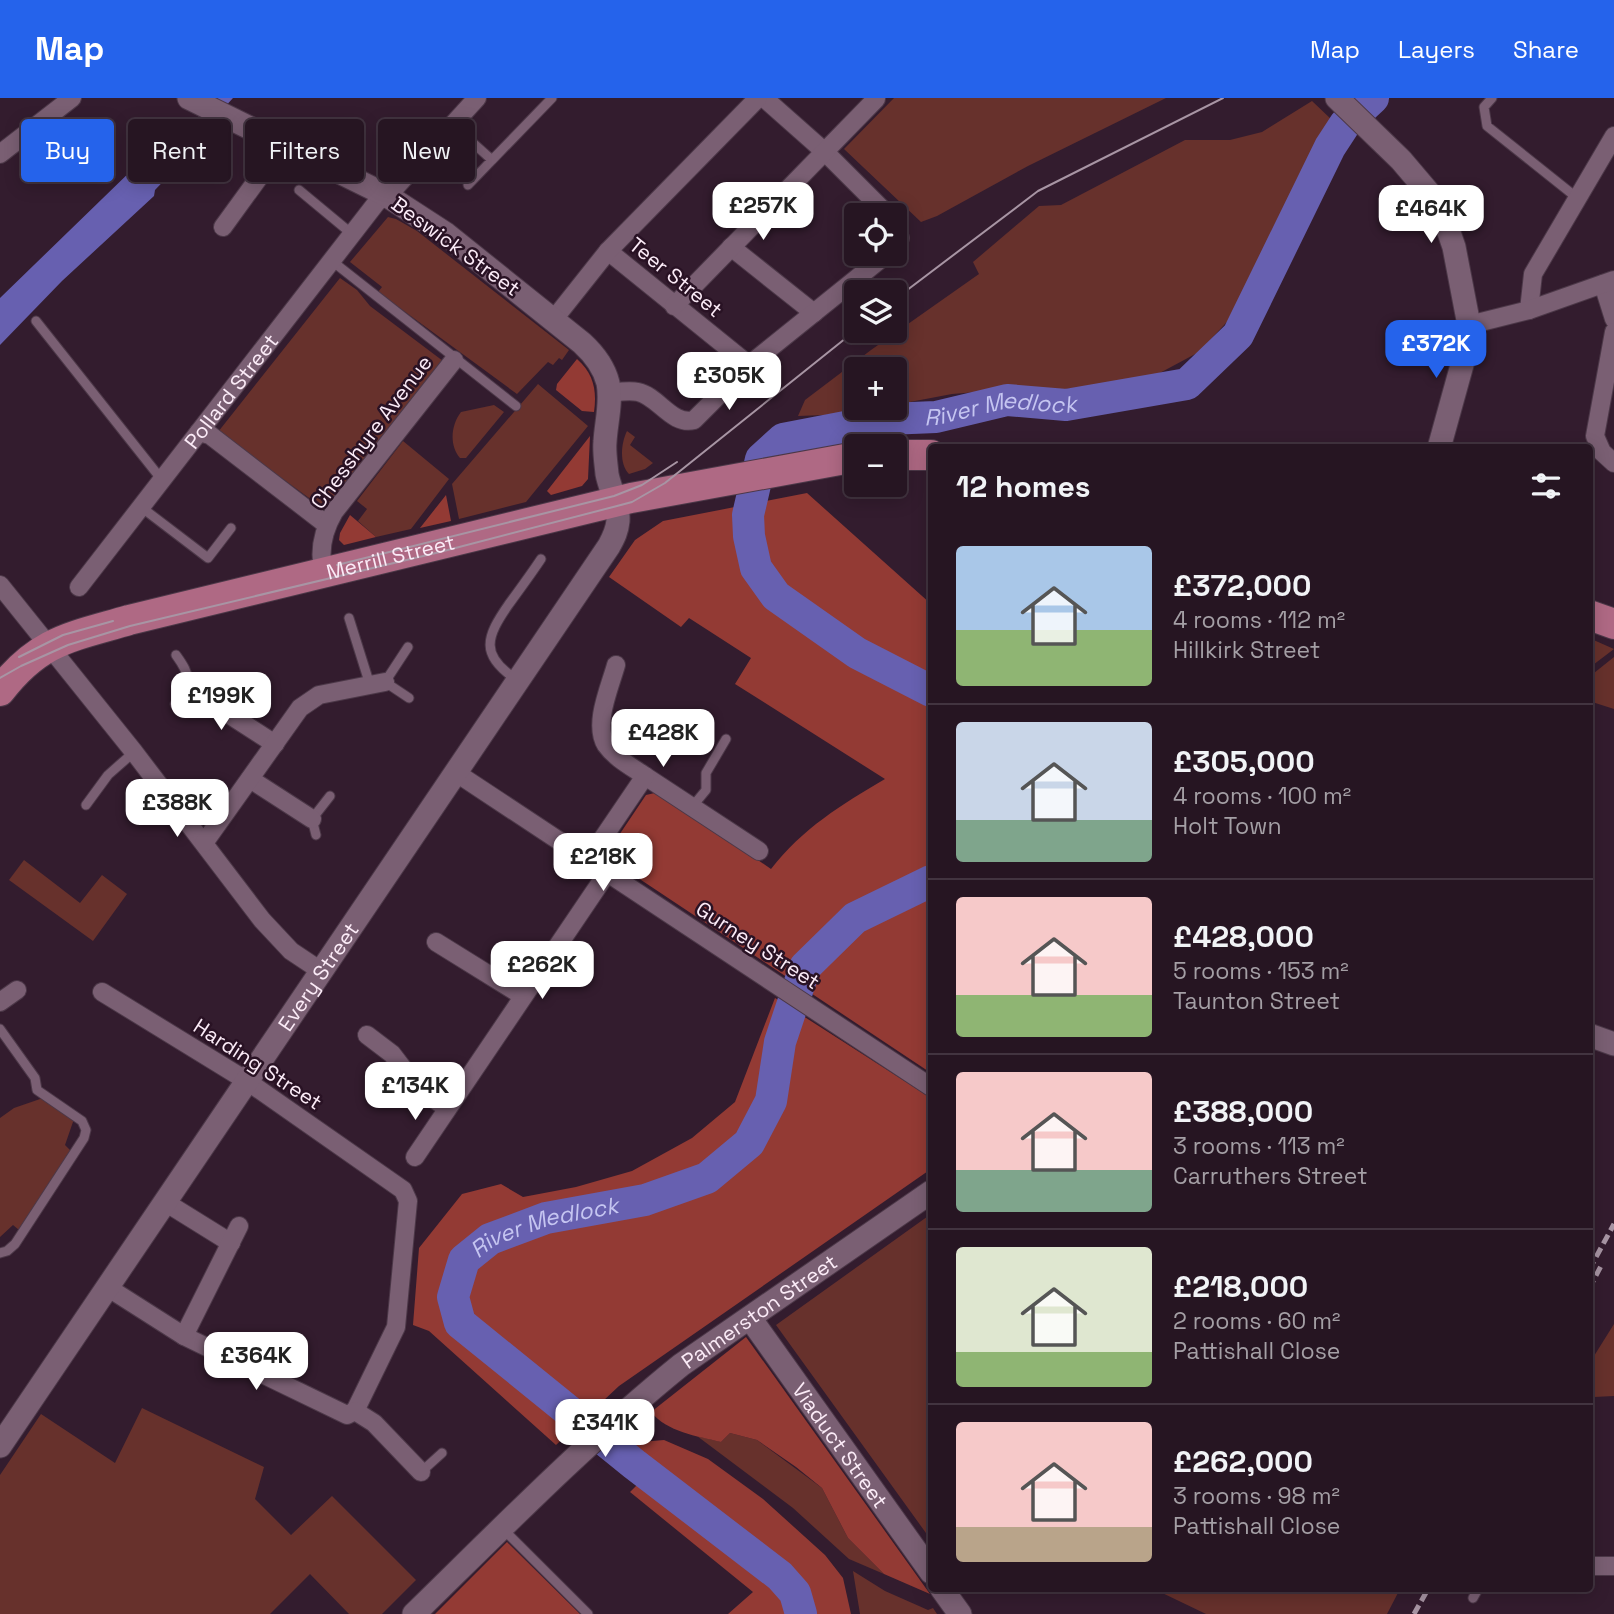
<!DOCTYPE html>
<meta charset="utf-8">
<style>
:root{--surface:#261522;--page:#2e1e2a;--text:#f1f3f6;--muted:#a49fa5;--line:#423440;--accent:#2563eb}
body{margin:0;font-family:"Space Grotesk",sans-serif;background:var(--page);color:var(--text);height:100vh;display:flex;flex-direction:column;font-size:26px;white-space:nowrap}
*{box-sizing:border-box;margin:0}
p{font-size:23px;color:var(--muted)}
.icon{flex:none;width:38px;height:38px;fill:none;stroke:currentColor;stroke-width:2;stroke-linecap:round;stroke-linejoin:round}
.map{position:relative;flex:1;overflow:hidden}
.panel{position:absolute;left:928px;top:346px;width:665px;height:1148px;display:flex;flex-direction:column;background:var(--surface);border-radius:7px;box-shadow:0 4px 18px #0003,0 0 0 2px var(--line)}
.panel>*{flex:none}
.banner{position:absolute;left:21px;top:21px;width:665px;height:63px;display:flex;gap:14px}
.controls{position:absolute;left:844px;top:105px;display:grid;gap:14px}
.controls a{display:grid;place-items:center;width:63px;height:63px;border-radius:7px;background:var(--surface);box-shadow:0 4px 18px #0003,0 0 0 2px var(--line);font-size:35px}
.price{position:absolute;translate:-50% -60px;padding:0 16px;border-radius:14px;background:#fff;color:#222;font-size:23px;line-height:46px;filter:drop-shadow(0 2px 4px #0008)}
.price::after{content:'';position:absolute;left:50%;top:42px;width:21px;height:16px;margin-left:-10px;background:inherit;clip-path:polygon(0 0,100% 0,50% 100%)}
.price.selected{background:var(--accent);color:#fff}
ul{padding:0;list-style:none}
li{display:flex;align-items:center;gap:21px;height:175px;padding:0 28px}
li+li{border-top:2px solid var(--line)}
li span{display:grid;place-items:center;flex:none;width:196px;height:140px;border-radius:7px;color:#555}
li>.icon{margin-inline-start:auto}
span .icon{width:84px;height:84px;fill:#fffc;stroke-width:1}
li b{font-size:30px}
h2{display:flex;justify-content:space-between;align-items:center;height:84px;padding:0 28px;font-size:30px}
.pill{padding:0 24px;border-radius:7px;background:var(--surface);box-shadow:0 4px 18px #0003,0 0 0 2px var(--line);font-size:24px;line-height:63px}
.pill.selected{background:var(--accent);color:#fff}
header{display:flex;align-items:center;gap:42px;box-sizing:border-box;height:98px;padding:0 35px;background:var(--accent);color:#fff}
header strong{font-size:33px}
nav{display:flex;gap:38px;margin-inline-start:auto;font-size:24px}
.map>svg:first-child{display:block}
</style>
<header>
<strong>Map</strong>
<nav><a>Map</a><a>Layers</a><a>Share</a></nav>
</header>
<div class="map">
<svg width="1614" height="1516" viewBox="0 0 1614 1516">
<rect width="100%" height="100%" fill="#331c2e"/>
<path fill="#67312c" d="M894 0H1166L1028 68 937 118 921 124 844 51Z
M1312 3 1332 22 1310 59 1237 213 1199 254 1156 277 1119 285 1056 292 1015 291 952 296 894 307V271H856V310H877L825 317 798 318 805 302 871 252 979 176 973 164 1039 108 1061 107 1185 42H1230L1262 34Z
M388 119 396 121 417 133 569 252 562 262 559 260 553 267 548 264 517 296 378 194 382 189 350 164Z
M340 180 357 192 370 208 443 263 327 413 218 334Z
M538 286 588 328 526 404 459 421 452 386Z
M494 307 504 314 466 360H460C449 347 451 327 461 314Z
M627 333 635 339 630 347 653 365 645 371 629 376C619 366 621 345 627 333Z
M403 343 449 381 411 431 376 439 358 423 367 411 357 403Z
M1589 540 1614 551 1589 570Z
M1614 559V611L1589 603V579Z
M24 762 80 805 102 777 127 796 93 843 9 782Z
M43 1000 74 1021 65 1047 72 1054 19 1132 13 1127 0 1139V1020L14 1010Z
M931 1116V1442L776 1227Z
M1614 1226V1298L1594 1299 1589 1296V1266Z
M142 1310 264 1369 255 1401 291 1437 332 1398 416 1482 382 1516H349L310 1476 270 1516H0V1377L41 1316 115 1365Z
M730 1335 757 1342 822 1390 848 1440 884 1476 849 1461 793 1410 697 1338 721 1344Z
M853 1473 885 1493 928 1512 933 1510 937 1516H860Z
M1154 1491H1400L1387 1516H1206Z"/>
<path fill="#933a34" d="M577 261C594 276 597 293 594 314L582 313 556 292 557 286Z
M590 338 588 381 582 388 551 397 547 393Z
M807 395 931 506V975L605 758 646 697 659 694 771 771C802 731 842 706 885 681L735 586 751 560 689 520 681 529 609 479 635 442 663 423Z
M446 397 451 423 420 430Z
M350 417 376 439 344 447 339 442 340 435Z
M775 900 931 1000V1071L619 1288 556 1347 429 1233 413 1227 419 1150 462 1096 501 1086 523 1099 576 1089 632 1073 692 1040 735 1004Z
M746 1239 930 1496 884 1476 848 1440 822 1390 796 1369 757 1342 730 1335 721 1344C697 1338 667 1334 651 1314Z
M664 1342 708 1361 763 1401 825 1457 843 1480 851 1516H806L805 1503 777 1463 751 1456 684 1394 618 1346Z
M644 1380 769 1478 787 1501 791 1516H728L753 1494 630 1394Z
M507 1444 580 1516H435Z"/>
<path fill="#6760b0" d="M218 0H250H233L200 36V45L155 92 154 98 62 183 0 247V200L170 35 189 28Z"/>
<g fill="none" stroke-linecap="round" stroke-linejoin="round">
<g stroke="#6760b0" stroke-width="32">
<path id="s1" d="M931 593 857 555 776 498 756 470 749 438 748 417 761 361 783 341 887 321 936 319 1007 302 1066 307 1187 286 1238 237 1330 49 1345 26 1373 0"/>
<path id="s2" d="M801 1516 795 1495 780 1478 634 1366 460 1225 453 1199 464 1162 490 1141 546 1120 645 1102 707 1080 749 1045 771 1003 780 944 805 869 855 820 931 783"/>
</g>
<g stroke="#4c3848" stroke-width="11">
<path id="service" d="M1492 0 1484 9 1487 28 1576 99
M452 26 492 62 552 0
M468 87 492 62
M299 92 352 136
M332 163 516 308
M36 223 162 382
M141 409 208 460 231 430
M349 520 370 587
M408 549 385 584 409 600
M517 582C479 557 486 539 509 506 520 491 531 476 541 461
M175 606C191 585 192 579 176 557
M86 707 108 677 134 654
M692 709 706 692V675L726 641
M316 737 312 721 330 698
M0 931 35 980 37 992 82 1023 86 1032 84 1040 15 1146 7 1153 0 1155
M421 1374 442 1355
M503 1431 588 1516
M1473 1500 1478 1491"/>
</g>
<g stroke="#4c3848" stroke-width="20">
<g id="minor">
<path d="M764 0 825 54 888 117"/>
<path d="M0 56 72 0"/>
<path d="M894 124 900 140 894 150"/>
<path d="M223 129 284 45"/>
<path d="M731 149 814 215"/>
<path d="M608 153 749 267"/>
<path d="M1603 186 1614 221"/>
<path d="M674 208 876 1"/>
<path d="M1529 212 1533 176 1614 38"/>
<path d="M554 221 608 153 758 0"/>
<path d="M1469 227 1529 212 1614 182"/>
<path d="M1614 234 1595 338 1602 354 1614 365"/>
<path d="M609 295C618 294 629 292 638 294 658 298 672 328 694 322L749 267 887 156"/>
<path d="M199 334 210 337 327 427"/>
<path d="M324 475C318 453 323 433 334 414L454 262"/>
<path d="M0 487 134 654 262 822 291 853 321 873"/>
<path id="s3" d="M79 489 377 104 394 91 477 0"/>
<path d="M188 590 275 646"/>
<path d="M455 674 931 989"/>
<path d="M645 678 759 753"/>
<path d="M250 681 312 721"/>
<path d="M204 745 300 610 319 597 385 584"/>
<path d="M588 762 645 678C632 669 615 660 606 647 593 626 610 589 616 567"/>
<path d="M436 844 523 898"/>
<path d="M102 894 247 983 403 1092 408 1103 396 1229 355 1313"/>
<path d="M0 904 17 892"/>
<path d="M367 937 392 956 418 990 447 1010"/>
<path d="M415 1059 607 775"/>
<path d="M165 1104 231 1145"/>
<path d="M107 1189 184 1238 347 1317 355 1313 374 1325 421 1374"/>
<path d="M184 1238 239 1128"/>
<path d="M1589 1468H1614"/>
</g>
</g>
<g stroke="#4c3848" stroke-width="25">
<g id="tertiary">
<path d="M1337 0 1401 62 1429 95 1444 120 1454 149 1469 227 1465 256 1439 350"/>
<path d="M1589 937 1614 946"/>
<path id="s4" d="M750 1220 931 1474"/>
<path id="s5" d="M0 1348 609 448C614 439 617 433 618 423 619 405 610 392 607 376 606 365 604 354 605 344 606 324 612 305 608 285 604 269 594 256 582 245L446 136 386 97 189 0"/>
<path d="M942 1491 960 1516"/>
<path id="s6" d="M414 1516C501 1431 586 1344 681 1267L931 1094"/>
</g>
</g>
<g stroke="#4c3848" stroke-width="32">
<g id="primary">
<path d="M894 357H931"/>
<path d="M1589 517 1614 526"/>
<path id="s7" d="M0 593C39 542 71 539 129 522L631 400 856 359"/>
</g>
</g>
<use href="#service" stroke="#7a5f73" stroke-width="9"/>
<use href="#minor" stroke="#7a5f73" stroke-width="18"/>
<use href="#tertiary" stroke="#7a5f73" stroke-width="23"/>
<use href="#primary" stroke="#af6984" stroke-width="30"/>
<path stroke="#a895a4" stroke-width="2" d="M894 202 1038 93 1223 0
M337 467 614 398 642 387 677 364
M19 559 63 537 113 523
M0 580 21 568 68 547 130 528 440 454 617 408 632 404 665 385 856 232"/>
<path stroke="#a895a4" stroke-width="5" stroke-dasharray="10 5" stroke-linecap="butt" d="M1589 1172 1614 1126
M1589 1191 1602 1166
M1414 1516 1428 1491"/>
</g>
<g text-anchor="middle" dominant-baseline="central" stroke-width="5" stroke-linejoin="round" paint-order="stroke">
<g font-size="21" fill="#fbebf7" stroke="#291224">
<text transform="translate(456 148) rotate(36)">Beswick Street</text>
<text transform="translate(676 179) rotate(39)">Teer Street</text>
<text stroke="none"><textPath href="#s3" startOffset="248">Pollard Street</textPath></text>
<text transform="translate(371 334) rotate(-53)">Chesshyre Avenue</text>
<text stroke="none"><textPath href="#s7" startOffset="420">Merrill Street</textPath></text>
<text transform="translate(758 847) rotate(33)">Gurney Street</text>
<text stroke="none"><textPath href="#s5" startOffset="567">Every Street</textPath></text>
<text transform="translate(258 966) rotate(33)">Harding Street</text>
<text stroke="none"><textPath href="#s6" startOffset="460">Palmerston Street</textPath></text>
<text stroke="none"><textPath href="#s4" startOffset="156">Viaduct Street</textPath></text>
</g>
<g font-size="23" font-style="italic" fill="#c5c5f1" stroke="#291224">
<text stroke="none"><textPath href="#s1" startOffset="578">River Medlock</textPath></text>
<text stroke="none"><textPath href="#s2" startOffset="607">River Medlock</textPath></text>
</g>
</g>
</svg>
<div class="controls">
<a><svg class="icon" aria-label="locate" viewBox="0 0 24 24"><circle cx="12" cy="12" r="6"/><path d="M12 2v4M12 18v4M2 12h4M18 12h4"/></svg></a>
<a><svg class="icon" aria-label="layers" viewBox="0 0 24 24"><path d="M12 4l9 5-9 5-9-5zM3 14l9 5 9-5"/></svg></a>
<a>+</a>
<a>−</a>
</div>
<b class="price" style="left:763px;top:144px">£257K</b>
<b class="price" style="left:1431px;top:147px">£464K</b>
<b class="price selected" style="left:1436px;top:282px">£372K</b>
<b class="price" style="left:729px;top:314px">£305K</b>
<b class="price" style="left:221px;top:634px">£199K</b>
<b class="price" style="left:663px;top:671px">£428K</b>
<b class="price" style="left:177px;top:741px">£388K</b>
<b class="price" style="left:603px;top:795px">£218K</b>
<b class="price" style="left:542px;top:903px">£262K</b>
<b class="price" style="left:415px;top:1024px">£134K</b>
<b class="price" style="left:256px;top:1294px">£364K</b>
<b class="price" style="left:605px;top:1361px">£341K</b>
<div class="banner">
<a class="pill selected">Buy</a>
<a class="pill">Rent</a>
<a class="pill">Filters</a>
<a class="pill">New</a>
</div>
<section class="panel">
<h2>12 homes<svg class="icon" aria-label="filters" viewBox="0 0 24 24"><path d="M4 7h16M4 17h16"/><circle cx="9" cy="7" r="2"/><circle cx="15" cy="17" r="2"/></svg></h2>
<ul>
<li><span style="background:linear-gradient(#a9c7e8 60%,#8fb573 0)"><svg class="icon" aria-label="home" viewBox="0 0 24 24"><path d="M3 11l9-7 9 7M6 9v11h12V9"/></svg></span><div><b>£372,000</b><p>4 rooms · 112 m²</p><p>Hillkirk Street</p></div></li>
<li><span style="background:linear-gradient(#c9d6e8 70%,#7fa58c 0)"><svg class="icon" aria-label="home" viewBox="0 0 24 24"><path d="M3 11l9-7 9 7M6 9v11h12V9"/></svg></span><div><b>£305,000</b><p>4 rooms · 100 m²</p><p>Holt Town</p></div></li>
<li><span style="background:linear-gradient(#f6c9c9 70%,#8fb573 0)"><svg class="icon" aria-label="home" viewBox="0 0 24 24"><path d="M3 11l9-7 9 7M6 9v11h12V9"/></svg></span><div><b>£428,000</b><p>5 rooms · 153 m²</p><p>Taunton Street</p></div></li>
<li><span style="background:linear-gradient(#f6c9c9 70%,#7fa58c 0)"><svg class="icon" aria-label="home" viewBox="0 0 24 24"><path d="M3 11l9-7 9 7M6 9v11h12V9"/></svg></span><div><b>£388,000</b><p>3 rooms · 113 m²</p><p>Carruthers Street</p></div></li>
<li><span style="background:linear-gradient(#dfe7d0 75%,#8fb573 0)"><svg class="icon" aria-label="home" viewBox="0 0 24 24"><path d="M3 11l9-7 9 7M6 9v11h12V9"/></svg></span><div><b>£218,000</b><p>2 rooms · 60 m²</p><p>Pattishall Close</p></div></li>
<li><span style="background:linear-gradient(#f6c9c9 75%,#b9a48a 0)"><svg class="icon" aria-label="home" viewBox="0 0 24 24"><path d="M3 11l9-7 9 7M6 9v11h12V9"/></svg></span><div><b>£262,000</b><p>3 rooms · 98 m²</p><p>Pattishall Close</p></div></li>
</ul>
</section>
</div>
